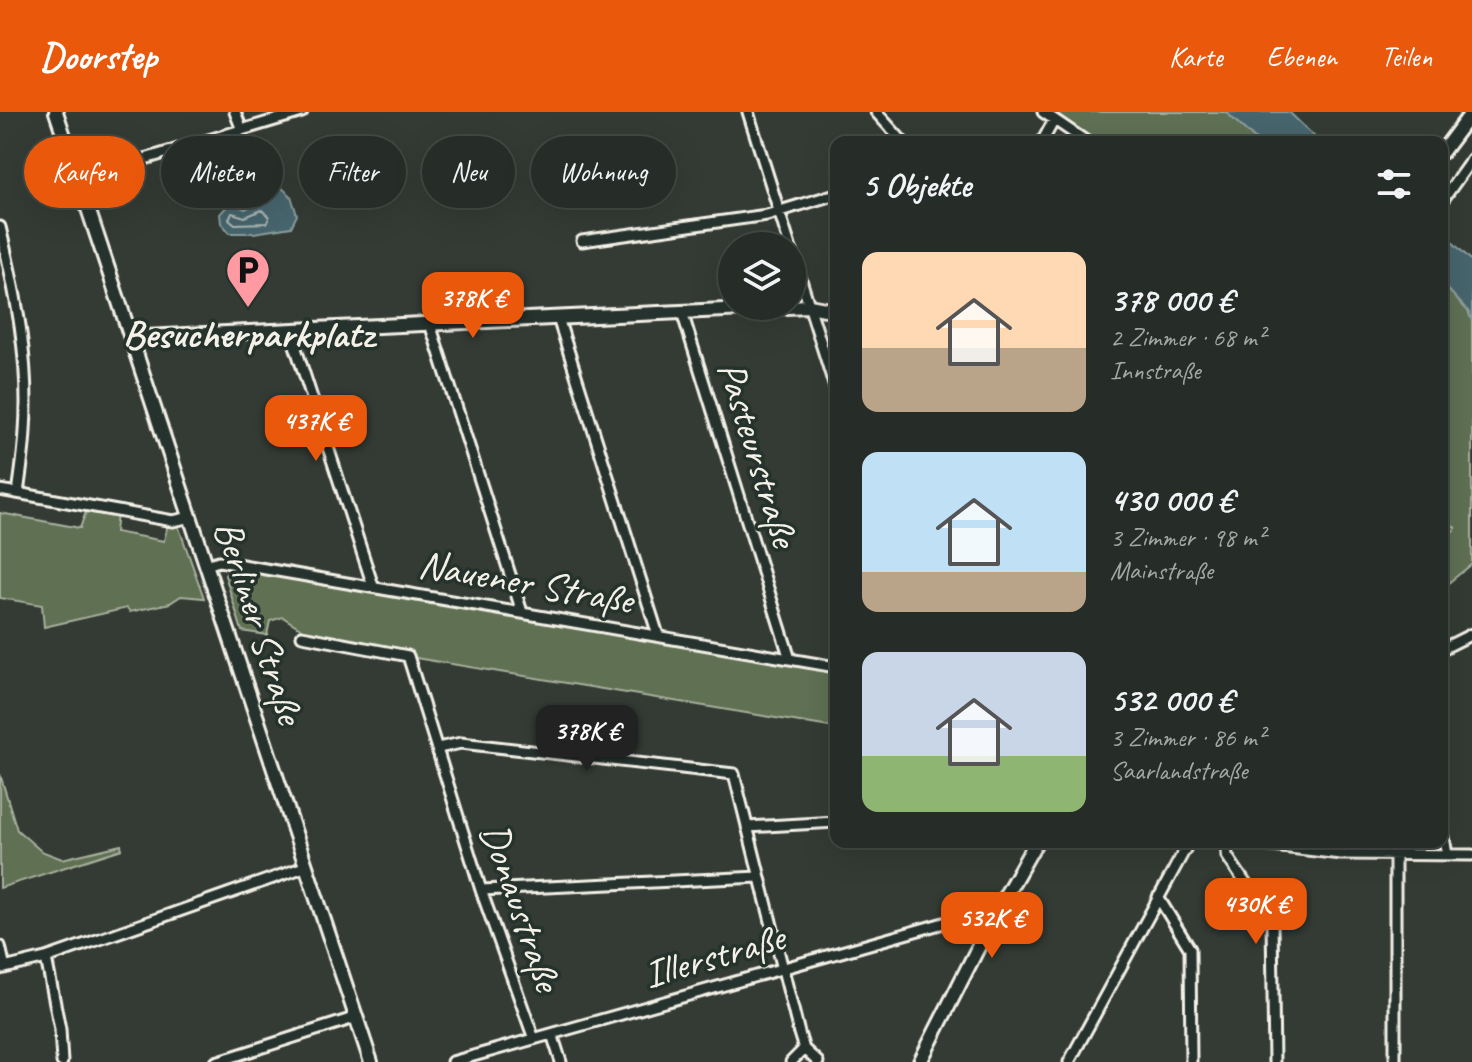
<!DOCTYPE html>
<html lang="de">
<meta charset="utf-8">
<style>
:root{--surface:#262c27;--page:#2e342f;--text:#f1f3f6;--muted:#a4a7a7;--line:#424844;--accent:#ea580c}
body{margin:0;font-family:Caveat,sans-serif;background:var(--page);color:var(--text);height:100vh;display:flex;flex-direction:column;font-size:30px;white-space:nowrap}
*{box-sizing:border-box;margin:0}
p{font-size:26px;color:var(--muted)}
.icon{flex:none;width:44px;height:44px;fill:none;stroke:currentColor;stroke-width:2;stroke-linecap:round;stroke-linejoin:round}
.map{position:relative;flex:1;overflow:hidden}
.drawer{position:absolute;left:830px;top:24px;width:618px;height:712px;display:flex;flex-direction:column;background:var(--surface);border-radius:16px;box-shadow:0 8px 32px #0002,0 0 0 2px var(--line)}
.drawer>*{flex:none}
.banner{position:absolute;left:24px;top:24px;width:686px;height:72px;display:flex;gap:16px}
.controls{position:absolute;left:718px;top:120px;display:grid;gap:16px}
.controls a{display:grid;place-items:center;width:88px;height:88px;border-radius:50%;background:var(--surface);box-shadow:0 8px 32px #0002,0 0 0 2px var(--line);font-size:40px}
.price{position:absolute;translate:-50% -68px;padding:0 18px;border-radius:16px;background:var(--accent);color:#fff;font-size:26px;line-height:52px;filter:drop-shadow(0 2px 4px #0008)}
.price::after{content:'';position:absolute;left:50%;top:48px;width:24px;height:18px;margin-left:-12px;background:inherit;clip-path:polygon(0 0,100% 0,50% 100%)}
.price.selected{background:#222;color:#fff}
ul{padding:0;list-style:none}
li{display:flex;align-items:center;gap:24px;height:200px;padding:0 32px}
li span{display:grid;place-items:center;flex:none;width:224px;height:160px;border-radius:16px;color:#555}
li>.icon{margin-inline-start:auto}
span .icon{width:96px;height:96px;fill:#fffc;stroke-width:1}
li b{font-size:34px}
h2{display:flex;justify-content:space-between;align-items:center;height:96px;padding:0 32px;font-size:34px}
.pill{padding:0 28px;border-radius:36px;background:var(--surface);box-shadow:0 8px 32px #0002,0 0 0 2px var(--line);font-size:28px;line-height:72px}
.pill.selected{background:var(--accent);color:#fff}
header{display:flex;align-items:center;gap:48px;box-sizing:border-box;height:112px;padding:0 40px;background:var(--accent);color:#fff}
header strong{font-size:38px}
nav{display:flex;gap:44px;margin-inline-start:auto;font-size:28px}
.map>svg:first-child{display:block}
</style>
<header>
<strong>Doorstep</strong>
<nav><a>Karte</a><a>Ebenen</a><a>Teilen</a></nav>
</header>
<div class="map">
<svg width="1472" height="950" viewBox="0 0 1472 950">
<rect width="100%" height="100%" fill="#333b34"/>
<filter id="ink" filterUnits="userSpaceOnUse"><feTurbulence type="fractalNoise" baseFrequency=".0125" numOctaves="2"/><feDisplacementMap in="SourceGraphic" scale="16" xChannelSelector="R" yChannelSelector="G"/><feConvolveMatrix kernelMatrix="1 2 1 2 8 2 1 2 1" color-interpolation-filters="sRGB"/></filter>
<g filter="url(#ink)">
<path fill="#5e7053" stroke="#a9b09e" stroke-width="2" d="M1050 0H1226L1258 30H1091Z
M1442 171 1468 199 1472 209V452L1442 476V429L1456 416 1442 407Z
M87 397 117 402 115 420 164 429 168 411 178 413 204 486 181 484 170 491 130 500 127 496 44 515 42 493 0 486V401L80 416Z
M231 456 836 559V616L320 530C311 520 295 514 283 505L270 509 267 523 242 519 225 463Z
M0 662 17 718 41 739 62 747 121 733 122 737 0 776Z"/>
<path fill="#47656d" stroke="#8c9d9e" stroke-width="2" d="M1226 0H1289L1320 30H1258Z
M280 74 291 84 297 103 291 115 254 121H230L221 111 220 102 228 93H238L245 97 253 93 257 80Z
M1442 120 1472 149V209L1468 199 1442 171Z"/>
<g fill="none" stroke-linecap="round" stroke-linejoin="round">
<path stroke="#afb9b7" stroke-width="2" d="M262 98 269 105 267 111 235 112 229 107 232 101 245 105Z"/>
<g stroke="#f4f1e8" stroke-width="15">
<path id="street" d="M235 0 242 18
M748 0 790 134
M876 0 903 30
M1043 0 1087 30
M1042 30 1054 8
M78 67 302 0
M1442 89 1472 47
M0 115C16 182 30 250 25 319 24 340 21 360 18 381
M582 129 767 103 836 82
M792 139 836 279
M682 200 790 547
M558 206 658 523
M430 212 522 500
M290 218 373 474
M0 378 173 409 191 405
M206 453 219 449 836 555
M302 524 408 544 481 778 534 927
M1442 537 1472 522
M438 636 461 631 734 662 799 921 804 937 818 950
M1442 713 1447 743
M747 715 836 710
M1226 730 1227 744 1272 811 1274 950
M1237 730 1341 742 1472 743
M481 778 759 765
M1158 785 1190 837 1191 950
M0 834 5 856
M46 846 60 917 62 950
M0 857 46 846 307 754
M552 922 561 950
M216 950 357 905
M452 950 979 801 994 804
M791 950 804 937
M1069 950 1189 730
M1395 950V742"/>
</g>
<g stroke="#f4f1e8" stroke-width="18">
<path id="secondary" d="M56 0 371 950
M1442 40 1472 0
M131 229 146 225 205 222 809 194 836 199
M920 950 994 804 1036 730"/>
</g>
<use href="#street" stroke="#26332d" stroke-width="9"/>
<use href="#secondary" stroke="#26332d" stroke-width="12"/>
</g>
</g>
<defs>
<g id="parking-pin" transform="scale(2.3)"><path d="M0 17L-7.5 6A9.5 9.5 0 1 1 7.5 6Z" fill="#ff9aa2" stroke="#26332d"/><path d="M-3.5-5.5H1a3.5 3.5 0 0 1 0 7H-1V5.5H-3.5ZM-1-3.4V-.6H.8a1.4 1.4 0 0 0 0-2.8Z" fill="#111"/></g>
</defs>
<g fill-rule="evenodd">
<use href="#parking-pin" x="248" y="158"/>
</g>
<g text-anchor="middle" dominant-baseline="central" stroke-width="7" stroke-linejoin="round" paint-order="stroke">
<g font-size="40" font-weight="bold" fill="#f4f1e8" stroke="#26332d">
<text x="248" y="222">Besucherparkplatz</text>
</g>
<g font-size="40" fill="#f4f1e8" stroke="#26332d">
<text transform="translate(758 342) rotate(73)">Pasteurstraße</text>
<text transform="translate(526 470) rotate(10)">Nauener Straße</text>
<text transform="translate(259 510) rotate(72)">Berliner Straße</text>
<text transform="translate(521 795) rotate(71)">Donaustraße</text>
<text transform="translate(714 844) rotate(-16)">Illerstraße</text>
</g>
</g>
</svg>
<div class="controls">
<a><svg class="icon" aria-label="layers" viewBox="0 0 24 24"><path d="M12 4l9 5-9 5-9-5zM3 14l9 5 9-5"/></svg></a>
</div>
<b class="price" style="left:473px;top:228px">378K €</b>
<b class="price" style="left:316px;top:351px">437K €</b>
<b class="price selected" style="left:587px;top:661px">378K €</b>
<b class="price" style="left:1256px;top:834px">430K €</b>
<b class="price" style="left:992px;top:848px">532K €</b>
<div class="banner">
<a class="pill selected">Kaufen</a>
<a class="pill">Mieten</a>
<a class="pill">Filter</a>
<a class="pill">Neu</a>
<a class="pill">Wohnung</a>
</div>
<section class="drawer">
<h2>5 Objekte<svg class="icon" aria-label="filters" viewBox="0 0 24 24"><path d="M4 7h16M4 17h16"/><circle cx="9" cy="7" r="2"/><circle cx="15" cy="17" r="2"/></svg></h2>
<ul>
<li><span style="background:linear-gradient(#ffd9b3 60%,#b9a48a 0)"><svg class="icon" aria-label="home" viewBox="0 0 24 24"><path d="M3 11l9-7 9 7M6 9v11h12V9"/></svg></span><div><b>378 000 €</b><p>2 Zimmer · 68 m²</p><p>Innstraße</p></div></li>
<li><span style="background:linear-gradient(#bfe0f5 75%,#b9a48a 0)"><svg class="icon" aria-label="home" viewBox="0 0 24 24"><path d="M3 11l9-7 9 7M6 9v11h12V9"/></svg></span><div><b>430 000 €</b><p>3 Zimmer · 98 m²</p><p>Mainstraße</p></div></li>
<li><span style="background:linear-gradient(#c9d6e8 65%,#8fb573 0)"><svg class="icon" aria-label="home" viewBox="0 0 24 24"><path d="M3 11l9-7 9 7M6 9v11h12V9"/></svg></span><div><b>532 000 €</b><p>3 Zimmer · 86 m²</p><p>Saarlandstraße</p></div></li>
</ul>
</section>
</div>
